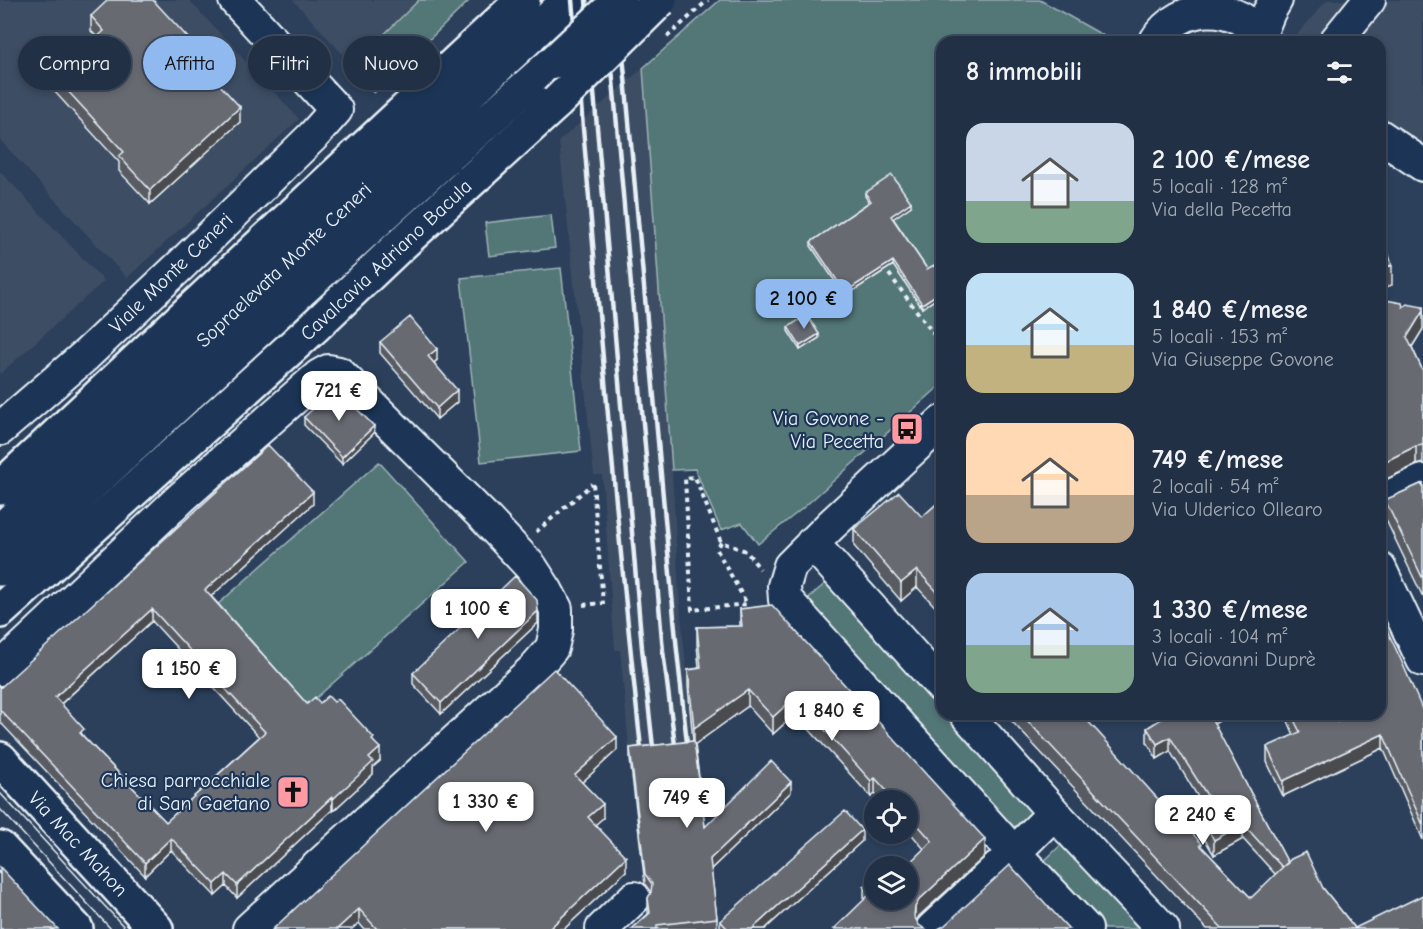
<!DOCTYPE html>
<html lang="it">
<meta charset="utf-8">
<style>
:root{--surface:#213045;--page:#2d3c50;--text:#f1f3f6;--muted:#a2a9b3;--line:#3e4b5e;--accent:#90b9f0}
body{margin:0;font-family:"Comic Neue",sans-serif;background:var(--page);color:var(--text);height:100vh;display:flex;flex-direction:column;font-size:22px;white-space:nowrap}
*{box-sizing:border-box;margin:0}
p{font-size:20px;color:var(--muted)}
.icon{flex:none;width:33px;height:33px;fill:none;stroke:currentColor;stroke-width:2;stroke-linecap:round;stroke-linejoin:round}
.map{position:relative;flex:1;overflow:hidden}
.details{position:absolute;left:936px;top:36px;width:450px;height:684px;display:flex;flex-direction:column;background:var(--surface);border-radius:18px;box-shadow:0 3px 9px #0003,0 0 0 2px var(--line)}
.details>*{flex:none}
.guide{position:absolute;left:18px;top:36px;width:570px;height:54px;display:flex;gap:12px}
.tools{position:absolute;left:864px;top:790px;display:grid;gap:12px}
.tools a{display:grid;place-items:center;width:54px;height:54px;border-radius:50%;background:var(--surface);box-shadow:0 3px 9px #0003,0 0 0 2px var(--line);font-size:30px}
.price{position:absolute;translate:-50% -51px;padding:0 14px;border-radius:12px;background:#fff;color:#222;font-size:20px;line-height:39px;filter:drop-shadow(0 2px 3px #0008)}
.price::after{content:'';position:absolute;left:50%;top:36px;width:18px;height:14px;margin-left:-9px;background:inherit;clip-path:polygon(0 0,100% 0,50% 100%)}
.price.current{background:var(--accent);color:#111}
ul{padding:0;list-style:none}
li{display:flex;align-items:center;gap:18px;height:150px;padding:0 30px}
li span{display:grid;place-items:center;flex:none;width:168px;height:120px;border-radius:18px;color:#555}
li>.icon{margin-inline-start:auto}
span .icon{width:72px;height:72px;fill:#fffc;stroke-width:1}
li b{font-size:26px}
h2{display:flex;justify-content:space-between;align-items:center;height:72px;padding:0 30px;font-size:26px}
.chip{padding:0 21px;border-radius:27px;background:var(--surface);box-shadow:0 3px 9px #0003,0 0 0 2px var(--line);font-size:21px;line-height:54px}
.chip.current{background:var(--accent);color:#111}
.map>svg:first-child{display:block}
</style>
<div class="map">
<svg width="1423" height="929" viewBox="0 0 1423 929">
<rect width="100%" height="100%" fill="#2c405c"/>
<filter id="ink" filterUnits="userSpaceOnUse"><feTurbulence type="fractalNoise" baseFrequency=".0167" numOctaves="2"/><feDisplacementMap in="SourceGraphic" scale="12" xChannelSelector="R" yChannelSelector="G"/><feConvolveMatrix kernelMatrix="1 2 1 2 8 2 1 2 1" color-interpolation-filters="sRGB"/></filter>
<g filter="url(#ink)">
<path fill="#3e4d63" d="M0 0H189L299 119 127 278 0 140Z
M293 0H419L353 65Z
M1327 0H1423V178L1380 151V42H1291Z
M643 68 672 470 679 593 694 751 717 929H652L650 926 630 759 620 650H615L602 475H594L559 141Z
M0 171 104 281 0 374Z"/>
<path fill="#537677" stroke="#9eb4b8" stroke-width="1.5" d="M419 0H470L374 93 360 81 353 65Z
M720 0H1040L1115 42H942V280L927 273 881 219 845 296 893 265 922 308 942 295V384L803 508 758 544 742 523 721 530 695 469 672 470 643 68Z
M551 215 555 248 489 256 485 223Z
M561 268 581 451 481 462 461 278Z
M379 462 469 562 306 707 216 606Z
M828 581 942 708V714H948L1034 810 1011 830 805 601Z
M1065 841 1148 929H1105L1042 863Z"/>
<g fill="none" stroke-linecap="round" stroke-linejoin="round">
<g stroke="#e8f1f8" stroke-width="36">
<path id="minor" d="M1260 34 1269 12 1276 0
M1155 42C1180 0 1240 0 1265 42
M1335 42 1369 0
M1380 136 1423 165
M942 422 831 525 790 566 784 586 785 600 787 601 1014 853 1086 929
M0 429 86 355 181 265 313 136 336 110 235 0
M1380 501 1423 481
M812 543 942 687
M1380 569 1423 660
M0 669 181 498 319 376 328 371 339 373 484 517 531 567 546 590 556 609V630L552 648 533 670 249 929
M966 714 1054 813 1163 929
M602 929 634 898
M932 929 1014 853 1054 813"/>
</g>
<g stroke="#e8f1f8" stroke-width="38">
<path id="major" d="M0 488 523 0
M0 611 314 327 396 249 557 102
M0 759 156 929
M0 848 76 929"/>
</g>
<g stroke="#e8f1f8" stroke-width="38">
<path id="highway" d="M0 531 208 336 569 0
M0 569C184 399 367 227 555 61"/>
</g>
<path stroke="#e8f1f8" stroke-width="4" stroke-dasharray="4.5 4.5" stroke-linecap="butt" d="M889 274 942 345
M536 532 592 484
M721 542 717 550 747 604 692 610 685 478 695 477 721 542 746 551 760 569
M583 605 603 603 593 483"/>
<use href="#minor" stroke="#1d3557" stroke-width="32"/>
<use href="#major" stroke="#1d3557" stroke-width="33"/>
<use href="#highway" stroke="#1d3557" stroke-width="33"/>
<path stroke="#e8f1f8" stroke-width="1.5" d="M0 793 126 929
M0 809 111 929"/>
<path stroke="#e8f1f8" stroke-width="4.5" d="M572 0C594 252 614 505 642 757
M586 0 642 648 654 756
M606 0 663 651 676 753
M618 0 677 651 688 752"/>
<g stroke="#e8f1f8" stroke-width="38" stroke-linecap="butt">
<path id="major-bridge" d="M557 102 660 0"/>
</g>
<g stroke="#e8f1f8" stroke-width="38" stroke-linecap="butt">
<path id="highway-bridge" d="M555 61 620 0"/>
</g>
<path stroke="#e8f1f8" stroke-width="4" stroke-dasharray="4.5 4.5" stroke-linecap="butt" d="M667 37 708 0"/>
<use href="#major-bridge" stroke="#1d3557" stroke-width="33"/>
<use href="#highway-bridge" stroke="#1d3557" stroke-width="33"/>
</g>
<path fill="#595c62" stroke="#e8f1f8" stroke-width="1.5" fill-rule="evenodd" d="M91 16 203 67 240 122 150 204 119 171V162L54 91V76L97 37 91 31Z
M865 193 911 206 893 218 927 269 942 277V295L922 308 893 265 845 296 811 246V242L869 202 865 196Z
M1403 307H1423V329L1412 347 1422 369H1423V463L1416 465Z
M788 327 819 338 800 350 788 331Z
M380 342 437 360 434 363 457 402 437 419 380 353Z
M304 417 374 433 342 464 304 425Z
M1423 483V597L1385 518V500Z
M942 499V614L917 587 901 601 854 546V529L922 517Z
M313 504 211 596 307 704 320 703 374 742 380 761 373 767V774L333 811 332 810 237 898 226 886 215 896 171 850 145 876 0 722V688ZM152 621 259 737 166 822 84 737 61 704Z
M740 609 985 856 919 916 917 920 864 900V887L874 876V900L924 849 908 830V801H881L875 794 871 797 795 714 773 734 748 706 695 744 705 827 791 792 711 869 717 918V929H632L648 914V898L651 893 645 884 630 759V748L693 741 688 686V670L699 668 697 644V627L740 626Z
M538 623 441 714 413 684V673Z
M1423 711V840L1383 748 1283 796 1267 762V747L1294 735 1285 714H1333L1337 722Z
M1005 714H1081L1181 825 1251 898 1276 875 1243 839 1214 855 1201 833V818L1209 815 1170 751 1157 759 1147 742V728L1169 714H1230L1214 724 1288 863 1323 888 1355 928 1423 929H1207L1060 773Z
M617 750 582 782 603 818 595 824 626 871 564 929H364L359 923 273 929Z
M862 841 765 929H720V921Z"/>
<path fill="#494b50" stroke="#e8f1f8" stroke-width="1.5" d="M203 54V69L197 60Z
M240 107V122L150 204V190Z
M911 202V206L891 220V216Z
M893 261V265L845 296V292Z
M1392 265V285L1380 289V269Z
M942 291V295L922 308V304Z
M1423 311V329L1407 355V337Z
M819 334V338L800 350V346Z
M437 349V360L428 368V356Z
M457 390V402L437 419V408Z
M374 426V433L342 464V457Z
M1416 446V465L1380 482V464Z
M313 492V504L205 602V590Z
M917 570V587L901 601V583Z
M152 609V621L55 709V697Z
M538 611V623L441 714V703Z
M748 690V706L694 745V728Z
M795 697V714L773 734V717Z
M1208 714H1230L1208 728Z
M1383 734V748L1283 796V781Z
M617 737V750L575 789V775Z
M1170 737V751L1157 759V744Z
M380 748V761L373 767V774L333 811V799L369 758Z
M875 778V794L871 797V781Z
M791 782V792L710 870V859Z
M332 797V810L237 898V885Z
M603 804V818L588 831V817Z
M1243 824V839L1214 855V840Z
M862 830V841L765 929H752Z
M171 838V850L145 876V863Z
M985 839V856L919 916 915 923V907L919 900Z
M626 857V871L564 929H549Z
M226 874V886L215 896V884Z
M359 909V923L352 929H337Z"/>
<path fill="#686b72" stroke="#e8f1f8" stroke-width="1.5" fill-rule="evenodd" d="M108 0H153L203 54 197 60 240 107 150 190 119 156 124 152 54 76 104 31 91 16Z
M892 175 911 202 891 216 927 269 934 265 942 277V291L922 304 893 261 845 292 811 242 871 201 865 193Z
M1380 226 1392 265 1380 269Z
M1380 299 1402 303 1403 307 1407 304 1423 307V311L1407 337 1422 369H1423V445L1416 446 1380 464Z
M807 315 819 334 800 346 788 327Z
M410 317 437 349 428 356 457 390 437 408 380 342Z
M336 388 374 426 342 457 304 417Z
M268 445 313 492 205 590 307 704 315 697 320 703 328 696 334 702 338 699 374 738 372 740 380 748 369 758 373 762 333 799 332 797 237 885 226 874 215 884 171 838 145 863 0 710V688ZM152 609 265 732 166 822 80 733 84 729 55 697Z
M1423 483V579L1385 500Z
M899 492 922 517 942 499V597L917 570 901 583 854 529Z
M515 576 537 600 538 611 441 703 413 673Z
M772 605 985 839 919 900 915 907 914 916 919 925 925 929H834L871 893 864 887 874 876V900H908V867H905L932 841 908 814V801H896L875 778 871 781 795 697 773 717 748 690 694 728 688 670 701 668 697 627 742 626 740 609Z
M1380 615 1401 660 1423 711V825L1383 734 1283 781 1267 747 1300 732 1291 714H1333L1337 722 1355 714H1380Z
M554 669 617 737 575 775 603 804 588 817 626 857 549 929H377L359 909 337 929H273Z
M1021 714H1081L1098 732 1181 825 1184 824 1202 844 1200 845 1251 898 1291 859 1306 852 1323 888 1355 928 1423 895V929H1223Z
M1169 714H1209L1288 863 1282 867 1243 824 1214 840 1201 818 1217 811 1170 737 1157 744 1147 728Z
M694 741 705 827 771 761 791 782 710 859 717 918 657 925V929H632L650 913 648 898 651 892 652 884 645 874 630 748Z
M845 811 862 830 752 929H728L720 921Z
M1010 865 1069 929H938L944 926Z
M0 867 58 929H0Z"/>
</g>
<defs>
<g id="bus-square" transform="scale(1.725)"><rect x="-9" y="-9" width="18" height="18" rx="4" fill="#ff9aa2" stroke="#1d3557"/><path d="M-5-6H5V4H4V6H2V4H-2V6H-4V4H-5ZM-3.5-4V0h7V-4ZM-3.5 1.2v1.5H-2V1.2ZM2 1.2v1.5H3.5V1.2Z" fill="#111"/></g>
<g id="church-square" transform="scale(1.725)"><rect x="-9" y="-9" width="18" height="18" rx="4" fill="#ff9aa2" stroke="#1d3557"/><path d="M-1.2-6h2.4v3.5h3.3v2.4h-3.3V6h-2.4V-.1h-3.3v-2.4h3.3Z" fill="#111"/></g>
</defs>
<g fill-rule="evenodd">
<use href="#bus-square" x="907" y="429"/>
<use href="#church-square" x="293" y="792"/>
</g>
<g text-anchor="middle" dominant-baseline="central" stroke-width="4.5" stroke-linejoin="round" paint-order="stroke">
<g font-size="20" fill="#e8f1f8" stroke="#1d3557">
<text transform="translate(386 260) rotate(-43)">Cavalcavia Adriano Bacula</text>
<text transform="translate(284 265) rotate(-43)">Sopraelevata Monte Ceneri</text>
<text transform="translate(171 273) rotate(-44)">Viale Monte Ceneri</text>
<text transform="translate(78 844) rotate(47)">Via Mac Mahon</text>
</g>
<g font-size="20" fill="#e8f1f8" stroke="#1d3557" text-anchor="end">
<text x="884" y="418">Via Govone -<tspan x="884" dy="23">Via Pecetta</tspan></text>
<text x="270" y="780">Chiesa parrocchiale<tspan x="270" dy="23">di San Gaetano</tspan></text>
</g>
</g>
</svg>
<div class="tools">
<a><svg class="icon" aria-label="locate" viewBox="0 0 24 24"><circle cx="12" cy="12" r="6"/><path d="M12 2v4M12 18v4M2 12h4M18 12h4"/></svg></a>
<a><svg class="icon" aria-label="layers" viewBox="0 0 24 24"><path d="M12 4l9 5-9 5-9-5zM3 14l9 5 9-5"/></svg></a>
</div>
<b class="price current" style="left:804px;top:330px">2 100 €</b>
<b class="price" style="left:339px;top:422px">721 €</b>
<b class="price" style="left:478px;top:640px">1 100 €</b>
<b class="price" style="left:189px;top:700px">1 150 €</b>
<b class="price" style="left:832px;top:742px">1 840 €</b>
<b class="price" style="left:687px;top:829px">749 €</b>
<b class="price" style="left:486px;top:833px">1 330 €</b>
<b class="price" style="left:1203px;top:846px">2 240 €</b>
<div class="guide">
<a class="chip">Compra</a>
<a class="chip current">Affitta</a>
<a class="chip">Filtri</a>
<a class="chip">Nuovo</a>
</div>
<section class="details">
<h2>8 immobili<svg class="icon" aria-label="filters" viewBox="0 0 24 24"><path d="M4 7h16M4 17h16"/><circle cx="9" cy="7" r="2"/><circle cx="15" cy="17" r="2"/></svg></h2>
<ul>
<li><span style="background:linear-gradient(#c9d6e8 65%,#7fa58c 0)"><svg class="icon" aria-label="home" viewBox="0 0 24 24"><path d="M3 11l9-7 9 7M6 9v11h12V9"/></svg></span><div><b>2 100 €/mese</b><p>5 locali · 128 m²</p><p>Via della Pecetta</p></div></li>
<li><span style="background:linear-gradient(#bfe0f5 60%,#c2b280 0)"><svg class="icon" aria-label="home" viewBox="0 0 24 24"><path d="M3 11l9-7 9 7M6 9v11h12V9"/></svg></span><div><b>1 840 €/mese</b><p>5 locali · 153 m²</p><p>Via Giuseppe Govone</p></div></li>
<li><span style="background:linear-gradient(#ffd9b3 60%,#b9a48a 0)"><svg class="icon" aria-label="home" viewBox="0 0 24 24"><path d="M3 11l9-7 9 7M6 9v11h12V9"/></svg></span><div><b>749 €/mese</b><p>2 locali · 54 m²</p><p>Via Ulderico Ollearo</p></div></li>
<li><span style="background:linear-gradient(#a9c7e8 60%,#7fa58c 0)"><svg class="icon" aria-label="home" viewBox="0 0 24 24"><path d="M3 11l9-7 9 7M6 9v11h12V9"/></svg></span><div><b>1 330 €/mese</b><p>3 locali · 104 m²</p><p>Via Giovanni Duprè</p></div></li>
</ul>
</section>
</div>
